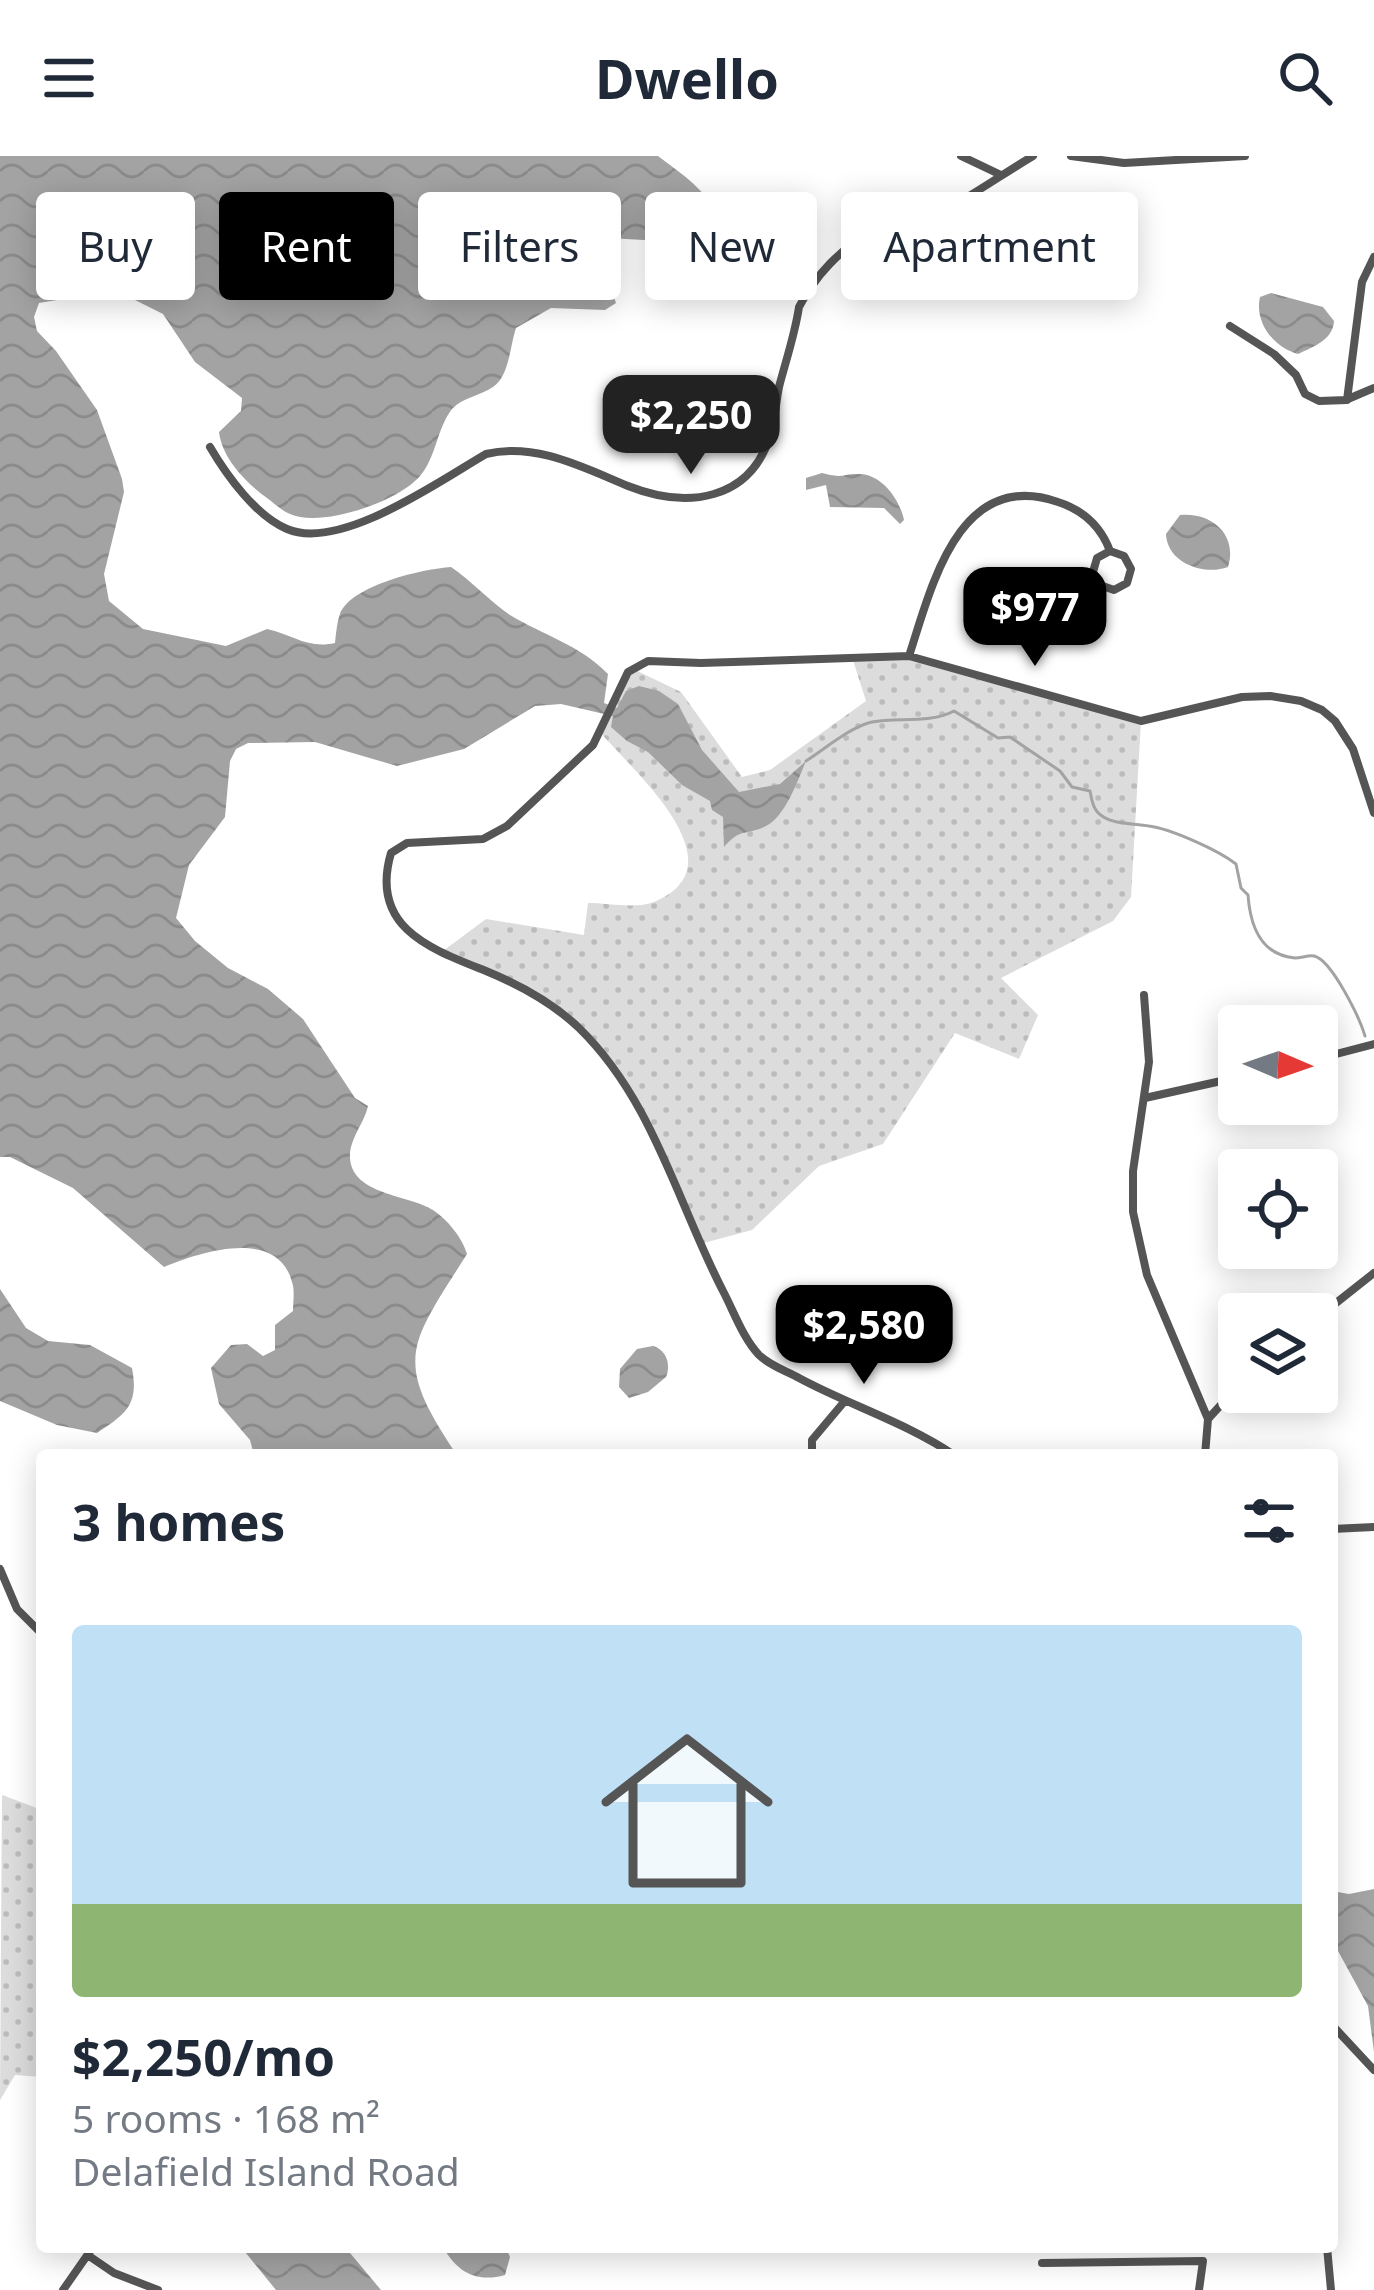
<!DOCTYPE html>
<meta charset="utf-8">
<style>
:root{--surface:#fff;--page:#f2f2f3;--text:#1f2937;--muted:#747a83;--accent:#000}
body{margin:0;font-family:"Noto Sans",sans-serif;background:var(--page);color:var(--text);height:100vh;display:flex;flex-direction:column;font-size:45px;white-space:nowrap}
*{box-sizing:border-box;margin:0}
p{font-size:39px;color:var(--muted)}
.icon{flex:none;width:66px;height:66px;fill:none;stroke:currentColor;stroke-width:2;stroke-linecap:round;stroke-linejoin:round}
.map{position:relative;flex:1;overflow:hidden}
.sheet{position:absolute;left:36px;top:1293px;width:1302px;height:804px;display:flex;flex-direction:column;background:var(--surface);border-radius:12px;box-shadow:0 6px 30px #0003}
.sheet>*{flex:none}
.banner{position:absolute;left:36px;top:36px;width:1302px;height:108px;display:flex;gap:24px}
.needle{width:78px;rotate:92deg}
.controls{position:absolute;left:1218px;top:849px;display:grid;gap:24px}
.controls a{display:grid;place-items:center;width:120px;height:120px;border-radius:12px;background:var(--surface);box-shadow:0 6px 30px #0003;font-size:60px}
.price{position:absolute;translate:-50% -102px;padding:0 27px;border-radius:24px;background:var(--accent);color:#fff;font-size:39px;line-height:78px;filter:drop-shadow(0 3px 6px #0008)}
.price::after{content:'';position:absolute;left:50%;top:72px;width:36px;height:27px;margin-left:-18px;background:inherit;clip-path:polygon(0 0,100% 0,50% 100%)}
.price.active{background:#222;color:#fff}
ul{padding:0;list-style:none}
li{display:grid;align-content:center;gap:24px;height:636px;padding:0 36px}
li span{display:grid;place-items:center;height:372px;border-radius:12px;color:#555}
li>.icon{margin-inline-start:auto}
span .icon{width:216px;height:216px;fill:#fffc;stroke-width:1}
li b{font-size:51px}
h2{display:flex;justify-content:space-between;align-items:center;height:144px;padding:0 36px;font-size:51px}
.pill{padding:0 42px;border-radius:12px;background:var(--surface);box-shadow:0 6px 30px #0003;font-size:42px;line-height:108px}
.pill.active{background:var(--accent);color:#fff}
header{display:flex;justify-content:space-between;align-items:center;height:156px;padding:0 36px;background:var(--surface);font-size:54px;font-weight:700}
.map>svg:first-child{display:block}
</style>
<header><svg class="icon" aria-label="menu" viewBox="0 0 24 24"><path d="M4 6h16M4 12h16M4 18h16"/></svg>Dwello<svg class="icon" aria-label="search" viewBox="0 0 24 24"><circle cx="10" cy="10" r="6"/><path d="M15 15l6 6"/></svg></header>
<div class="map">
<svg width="1374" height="2134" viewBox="0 0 1374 2134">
<defs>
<pattern id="park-dots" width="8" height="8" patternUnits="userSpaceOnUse" patternTransform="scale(3)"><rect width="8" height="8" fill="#dcdcdc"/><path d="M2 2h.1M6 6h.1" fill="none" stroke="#bbb" stroke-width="1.8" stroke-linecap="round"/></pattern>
<pattern id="water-waves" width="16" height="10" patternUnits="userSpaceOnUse" patternTransform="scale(3)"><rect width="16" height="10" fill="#a3a3a3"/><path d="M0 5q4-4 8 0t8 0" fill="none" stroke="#8b8b8b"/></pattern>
</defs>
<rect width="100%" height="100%" fill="#fff"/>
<path fill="url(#park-dots)" d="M909 500 1141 565 1131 741 1113 765 1001 822 1038 859 1019 903 955 877 883 988 819 1010 752 1074 700 1088 642 955 598 893 543 843 439 798 486 763 584 779 588 747C607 747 637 753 654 746 743 709 634 616 600 576L631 512 681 536 742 621 770 614 866 545 852 501Z
M2 1639 42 1654V1921L15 1919 0 1944Z"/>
<path fill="url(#water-waves)" d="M0 0H658C686 22 740 53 697 87L608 82 597 91 616 147 605 154 551 152 516 172C510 190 509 221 493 231 480 240 463 241 452 253 437 272 436 302 420 320 398 346 321 372 290 358 282 355 274 347 267 342 246 327 222 302 219 276L241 255 242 242 195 206 163 158 135 144 93 138 39 147 34 161 37 175 56 195 97 254 122 323 124 336 104 418 109 445 143 473 226 490 267 473C293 479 308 493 335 487 336 478 337 466 340 458 351 429 423 413 451 411 472 425 489 445 510 459 543 479 580 489 608 518L604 547 617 552 626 535 639 530 659 535 678 548 702 594 739 636 780 628 806 605C798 624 785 661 766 670 746 680 741 671 724 691L723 661 712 654 710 645 682 629 648 596 627 585 611 571 613 560 561 548 535 550 464 593 397 610 315 586 248 587 236 593 230 605 225 661 189 709 176 762 195 785 228 812 268 833 303 863 355 942 368 950C364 968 349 983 350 1002 352 1039 410 1039 433 1054 448 1064 463 1083 467 1098 409 1190 392 1203 457 1299H254L250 1284 219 1248 211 1212 231 1189 247 1188 263 1200 275 1194V1169L293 1155C293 1146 295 1134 292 1126 277 1070 198 1097 164 1111L73 1032 10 1001H0Z
M1271 137 1323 151 1334 165C1333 184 1313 191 1298 198 1274 192 1254 166 1260 141Z
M822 317C846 323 839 318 859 318 882 318 900 344 904 364L900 368 884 352 830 351 826 329 806 334V322Z
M1180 359C1212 356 1238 379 1228 411 1204 420 1167 407 1166 378Z
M0 1133 26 1172 48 1185 90 1189 132 1212C139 1249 126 1258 97 1277L57 1269 0 1245Z
M653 1190C667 1194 671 1209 666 1221L648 1236 629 1242 619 1231 620 1213 637 1193Z
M1374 1733V1896L1368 1850 1332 1784V1735L1349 1738Z
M241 2091H345L381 2134H276Z
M443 2091H506L510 2101 505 2119C476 2127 457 2116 443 2091Z"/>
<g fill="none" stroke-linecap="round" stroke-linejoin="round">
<path stroke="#a3a3a3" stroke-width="3" d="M806 605C825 593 850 571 872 566 897 561 930 568 954 555L998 582 1010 581 1060 615 1072 631 1090 635C1092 645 1093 654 1102 660 1115 669 1134 667 1149 670 1171 673 1218 694 1236 708L1241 732 1248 739C1250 768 1260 799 1295 802 1301 802 1308 799 1314 800 1332 804 1360 863 1365 880"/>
<path stroke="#555" stroke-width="8" d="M961 0 1001 19
M1071 0 1124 7 1245 0
M1230 170 1274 198 1296 219 1305 238 1319 245 1347 244 1362 126 1374 101
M1348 243 1374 232
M210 291C227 320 256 360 287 373 340 396 441 324 486 298 536 286 584 312 628 330 686 353 751 346 771 277 775 262 776 246 779 231 786 204 795 178 799 151 814 122 841 90 872 78 887 72 903 73 918 67 958 50 996 22 1033 0
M909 500C931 433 958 311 1058 346 1083 354 1101 371 1110 395L1124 400 1131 413 1127 427 1114 434 1100 429 1093 416 1097 402 1110 395
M1144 839 1149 906 1133 1015V1056L1147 1119 1208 1263 1205 1299
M1317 903 1374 888
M1145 942 1239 921
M1317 1162 1374 1117
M1208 1263 1239 1229
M812 1299V1284L844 1246
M954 1299C907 1267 849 1249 799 1222 786 1215 769 1209 759 1199 743 1182 734 1156 723 1135 677 1046 653 944 579 872 553 847 520 829 486 815 431 793 369 772 391 697L407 687 483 683 507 670 593 589 628 516 648 505 701 507 909 500 1141 565 1242 541 1270 540 1301 545 1322 554 1335 565 1353 593 1374 657
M1332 1373 1374 1371
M0 1413 17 1453 42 1478
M1332 1869 1374 1914
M1327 2091 1331 2134
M89 2100 114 2117 158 2134
M1042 2107 1203 2105 1199 2134
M63 2134 93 2091"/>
</g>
</svg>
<div class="controls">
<a><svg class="needle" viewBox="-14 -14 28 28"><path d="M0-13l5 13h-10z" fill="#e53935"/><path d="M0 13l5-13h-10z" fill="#747a83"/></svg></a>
<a><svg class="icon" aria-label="locate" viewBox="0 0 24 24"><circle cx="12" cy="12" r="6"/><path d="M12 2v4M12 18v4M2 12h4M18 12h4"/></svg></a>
<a><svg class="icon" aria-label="layers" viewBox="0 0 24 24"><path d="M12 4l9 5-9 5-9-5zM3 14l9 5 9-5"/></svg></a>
</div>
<b class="price active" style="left:691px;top:321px">$2,250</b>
<b class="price" style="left:1035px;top:513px">$977</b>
<b class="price" style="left:864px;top:1231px">$2,580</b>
<div class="banner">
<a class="pill">Buy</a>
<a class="pill active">Rent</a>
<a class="pill">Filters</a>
<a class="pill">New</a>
<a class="pill">Apartment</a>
</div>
<section class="sheet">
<h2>3 homes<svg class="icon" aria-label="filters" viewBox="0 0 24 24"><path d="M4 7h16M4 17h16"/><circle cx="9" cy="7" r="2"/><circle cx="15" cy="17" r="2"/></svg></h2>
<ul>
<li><span style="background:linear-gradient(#bfe0f5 75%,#8fb573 0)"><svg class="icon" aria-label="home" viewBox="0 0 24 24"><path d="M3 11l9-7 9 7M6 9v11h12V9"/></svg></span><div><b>$2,250/mo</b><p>5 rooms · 168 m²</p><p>Delafield Island Road</p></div></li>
</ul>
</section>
</div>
